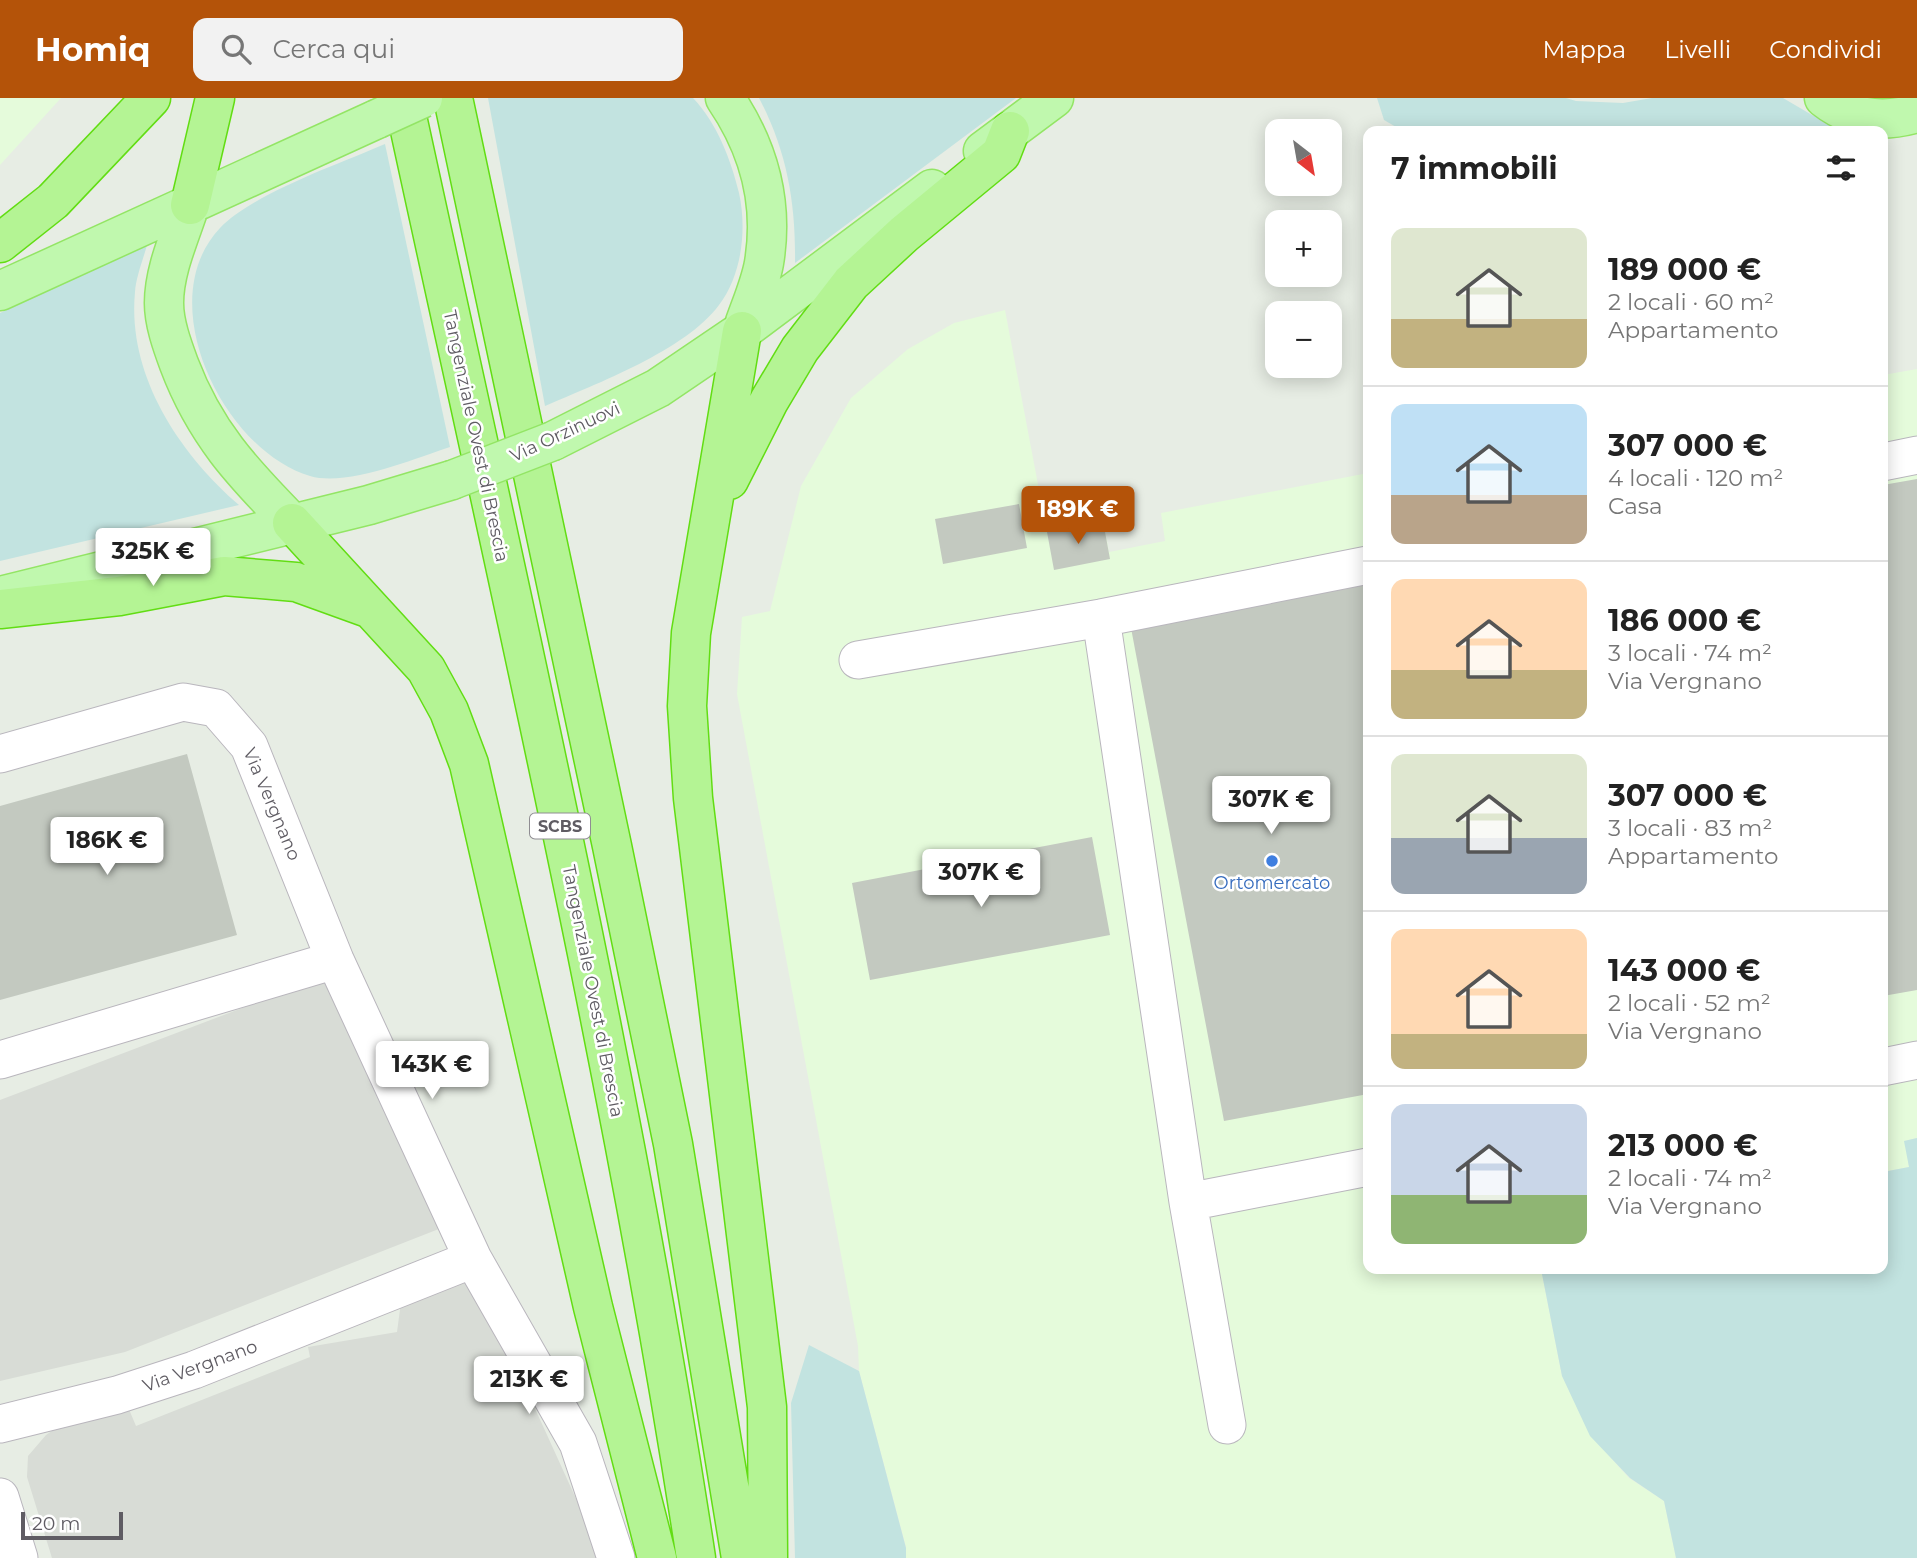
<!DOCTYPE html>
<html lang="it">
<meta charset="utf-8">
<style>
:root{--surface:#fff;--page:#f2f2f2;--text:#222;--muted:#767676;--line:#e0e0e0;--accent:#b45309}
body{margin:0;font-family:Montserrat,sans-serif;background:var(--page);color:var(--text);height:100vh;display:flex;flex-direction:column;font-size:26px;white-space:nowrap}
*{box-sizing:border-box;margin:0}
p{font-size:23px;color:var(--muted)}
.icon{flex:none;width:38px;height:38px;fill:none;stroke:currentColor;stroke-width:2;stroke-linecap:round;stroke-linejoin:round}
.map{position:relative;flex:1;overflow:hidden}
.drawer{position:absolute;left:1363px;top:28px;width:525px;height:1148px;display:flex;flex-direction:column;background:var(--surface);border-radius:14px;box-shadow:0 4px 18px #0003}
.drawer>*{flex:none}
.needle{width:46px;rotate:149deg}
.fabs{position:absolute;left:1265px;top:21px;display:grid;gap:14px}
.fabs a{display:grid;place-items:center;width:77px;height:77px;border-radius:14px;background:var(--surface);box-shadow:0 4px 18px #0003;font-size:35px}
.scale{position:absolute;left:21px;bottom:18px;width:102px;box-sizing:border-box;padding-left:7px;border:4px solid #5f5c63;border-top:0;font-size:19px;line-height:24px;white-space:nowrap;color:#5f5c63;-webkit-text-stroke:5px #fff;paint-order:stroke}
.price{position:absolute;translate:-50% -60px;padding:0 16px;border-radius:7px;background:#fff;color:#222;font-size:23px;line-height:46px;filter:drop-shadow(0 2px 4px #0008)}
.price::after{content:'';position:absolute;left:50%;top:42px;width:21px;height:16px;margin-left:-10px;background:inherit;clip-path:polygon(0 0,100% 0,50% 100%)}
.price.on{background:var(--accent);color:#fff}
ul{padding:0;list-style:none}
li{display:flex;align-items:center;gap:21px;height:175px;padding:0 28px}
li+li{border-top:2px solid var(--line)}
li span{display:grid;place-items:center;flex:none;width:196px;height:140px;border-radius:14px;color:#555}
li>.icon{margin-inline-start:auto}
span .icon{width:84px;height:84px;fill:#fffc;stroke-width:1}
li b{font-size:30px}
h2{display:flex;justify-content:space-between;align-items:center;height:84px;padding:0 28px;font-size:30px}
header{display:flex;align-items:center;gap:42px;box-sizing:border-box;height:98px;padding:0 35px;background:var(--accent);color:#fff}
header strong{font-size:33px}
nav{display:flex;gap:38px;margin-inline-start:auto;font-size:24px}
.search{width:490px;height:63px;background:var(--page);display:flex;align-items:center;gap:18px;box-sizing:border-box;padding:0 24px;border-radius:14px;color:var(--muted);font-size:26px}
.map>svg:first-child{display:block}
</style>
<header>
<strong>Homiq</strong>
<div class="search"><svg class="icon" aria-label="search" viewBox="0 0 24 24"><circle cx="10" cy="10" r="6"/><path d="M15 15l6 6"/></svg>Cerca qui</div>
<nav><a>Mappa</a><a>Livelli</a><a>Condividi</a></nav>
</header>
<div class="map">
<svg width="1917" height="1460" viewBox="0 0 1917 1460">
<rect width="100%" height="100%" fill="#e7ede4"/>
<path fill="#e5fbdb" d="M0 0H61L0 67Z
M1005 212 1047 434 1103 423 1109 454 1165 443 1161 415 1368 375V1171H1541L1562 1278 1591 1338 1629 1380 1664 1403 1676 1460H906V1449L859 1273 858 1248 737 596 742 519 770 513 801 388 851 300 908 251 954 225Z
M1917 271V1040L1905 1043 1909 1069 1883 1074V277Z"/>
<path fill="#d8dcd6" d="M329 877 449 1127 125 1254 0 1283V1002Z
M463 1183 482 1194 603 1460H52L27 1379 28 1358 46 1337 63 1325 128 1309 136 1328 310 1259 308 1249 397 1234 401 1204Z"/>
<path fill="#c2e3e0" d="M488 0H693C717 25 731 62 739 95 747 131 742 177 719 207 686 252 596 286 545 308Z
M759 0H1016L795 165C796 106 787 53 759 0Z
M1377 0H1566L1576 3 1623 5 1652 0H1783L1812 17 1854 32 1873 33H1403L1384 22Z
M385 46 450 349C413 361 347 389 310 378 224 353 150 204 220 130 252 96 339 66 385 46Z
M147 147C143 162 136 179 135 194 127 277 179 355 239 407L0 463V215Z
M1917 1040V1460H1676L1664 1403 1630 1380 1590 1338 1562 1278 1541 1171H1883V1074L1909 1069 1904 1043Z
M809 1247 859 1273 906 1450V1460H795L791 1305Z"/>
<path fill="#c3c9c0" d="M1917 381V892L1883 898V387Z
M1019 406 1027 450 943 466 935 421Z
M1103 423 1110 461 1054 472 1047 434Z
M1368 485V996L1224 1023 1131 530Z
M187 656 237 837 0 902V708Z
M1092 739 1110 837 870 882 852 785Z"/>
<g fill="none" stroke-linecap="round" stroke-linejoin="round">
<g stroke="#b9b6bd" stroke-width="39">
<path id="minor" d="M1883 364 1917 357
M1101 520 1188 1104 1227 1327
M858 562 1101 520 1368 467
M0 656 183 604 216 610 249 648 335 862 473 1161 194 1272 117 1297 0 1326
M0 962 335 862
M1883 969 1917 962
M1188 1104 1368 1069
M473 1161 578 1345 616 1460
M0 1399 19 1460"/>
</g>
<g stroke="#93e565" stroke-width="41">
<path id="major" d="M725 0C759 50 774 105 764 165 760 188 749 211 742 233
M1824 0C1852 22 1884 25 1917 15
M983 53 1054 0
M190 107C180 138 164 172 164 205 164 225 172 247 179 266 205 335 242 374 292 425
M0 193 377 21
M553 343 658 290 742 233 932 91
M0 498 369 407 452 382"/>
</g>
<g stroke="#62dd13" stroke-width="41">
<path id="highway" d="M403 0C508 485 621 969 696 1460
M453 0 612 748 673 1046 741 1460
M190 107 215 0
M0 145 53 103 151 0
M742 233 691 535 687 608 693 700 767 1309 768 1460
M729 382 769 303 800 251 851 185 904 136 1001 56 1010 33
M292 425 426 571 449 613 469 666 593 1209 657 1460
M0 511 119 498 224 478 296 484 368 510"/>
</g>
<use href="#minor" stroke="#fff" stroke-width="37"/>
<use href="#major" stroke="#c0f8ae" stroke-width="38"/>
<use href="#highway" stroke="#b4f494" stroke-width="38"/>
<g stroke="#93e565" stroke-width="41" stroke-linecap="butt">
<path id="major-bridge" d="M377 21 423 0
M452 382 553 343"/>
</g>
<use href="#major-bridge" stroke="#c0f8ae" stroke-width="38"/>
</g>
<circle fill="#3f7fe0" stroke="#fff" stroke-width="2.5" cx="1272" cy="763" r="7"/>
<g text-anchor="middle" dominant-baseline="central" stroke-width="5" stroke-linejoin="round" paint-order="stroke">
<rect fill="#fff" stroke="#8f8d92" stroke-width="2" x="530" y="715.5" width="60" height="25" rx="5"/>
<g font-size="16" font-weight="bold" fill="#5f5c63">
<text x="560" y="728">SCBS</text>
</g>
<g font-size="18" fill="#5f5c63" stroke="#fff">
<text transform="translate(565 334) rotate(-25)">Via Orzinuovi</text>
<text transform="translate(476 338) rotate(78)">Tangenziale Ovest di Brescia</text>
<text transform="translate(272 706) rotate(67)">Via Vergnano</text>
<text transform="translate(593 893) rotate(79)">Tangenziale Ovest di Brescia</text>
<text transform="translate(200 1268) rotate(-20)">Via Vergnano</text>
</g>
<g font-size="18" fill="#366cbe" stroke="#fff">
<text x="1272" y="785">Ortomercato</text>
</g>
</g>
</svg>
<div class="fabs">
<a><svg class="needle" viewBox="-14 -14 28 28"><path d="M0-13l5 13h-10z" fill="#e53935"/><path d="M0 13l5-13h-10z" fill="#767676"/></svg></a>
<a>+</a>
<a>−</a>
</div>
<div class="scale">20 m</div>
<b class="price on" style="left:1078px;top:448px">189K €</b>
<b class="price" style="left:153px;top:490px">325K €</b>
<b class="price" style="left:1271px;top:738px">307K €</b>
<b class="price" style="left:107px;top:779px">186K €</b>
<b class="price" style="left:981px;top:811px">307K €</b>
<b class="price" style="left:432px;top:1003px">143K €</b>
<b class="price" style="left:529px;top:1318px">213K €</b>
<section class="drawer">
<h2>7 immobili<svg class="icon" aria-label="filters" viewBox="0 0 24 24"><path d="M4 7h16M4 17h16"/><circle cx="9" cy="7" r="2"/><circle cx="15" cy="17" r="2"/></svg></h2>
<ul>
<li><span style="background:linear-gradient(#dfe7d0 65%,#c2b280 0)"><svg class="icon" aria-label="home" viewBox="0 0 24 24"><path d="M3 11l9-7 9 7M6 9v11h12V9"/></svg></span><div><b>189 000 €</b><p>2 locali · 60 m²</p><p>Appartamento</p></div></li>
<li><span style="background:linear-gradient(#bfe0f5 65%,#b9a48a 0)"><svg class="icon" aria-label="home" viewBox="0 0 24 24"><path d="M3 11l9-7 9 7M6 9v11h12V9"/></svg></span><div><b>307 000 €</b><p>4 locali · 120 m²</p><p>Casa</p></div></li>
<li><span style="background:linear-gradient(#ffd9b3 65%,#c2b280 0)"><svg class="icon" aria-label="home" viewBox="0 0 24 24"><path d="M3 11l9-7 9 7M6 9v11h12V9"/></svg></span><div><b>186 000 €</b><p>3 locali · 74 m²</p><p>Via Vergnano</p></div></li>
<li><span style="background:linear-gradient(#dfe7d0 60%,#9aa5b1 0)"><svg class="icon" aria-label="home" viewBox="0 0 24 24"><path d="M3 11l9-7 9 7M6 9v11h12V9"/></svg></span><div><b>307 000 €</b><p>3 locali · 83 m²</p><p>Appartamento</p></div></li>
<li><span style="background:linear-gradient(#ffd9b3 75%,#c2b280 0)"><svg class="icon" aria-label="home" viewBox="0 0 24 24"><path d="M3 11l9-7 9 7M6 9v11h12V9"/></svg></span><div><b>143 000 €</b><p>2 locali · 52 m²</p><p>Via Vergnano</p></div></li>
<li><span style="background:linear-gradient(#c9d6e8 65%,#8fb573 0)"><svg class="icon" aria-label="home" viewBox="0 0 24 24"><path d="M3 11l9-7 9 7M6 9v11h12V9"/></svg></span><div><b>213 000 €</b><p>2 locali · 74 m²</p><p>Via Vergnano</p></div></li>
</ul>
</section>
</div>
